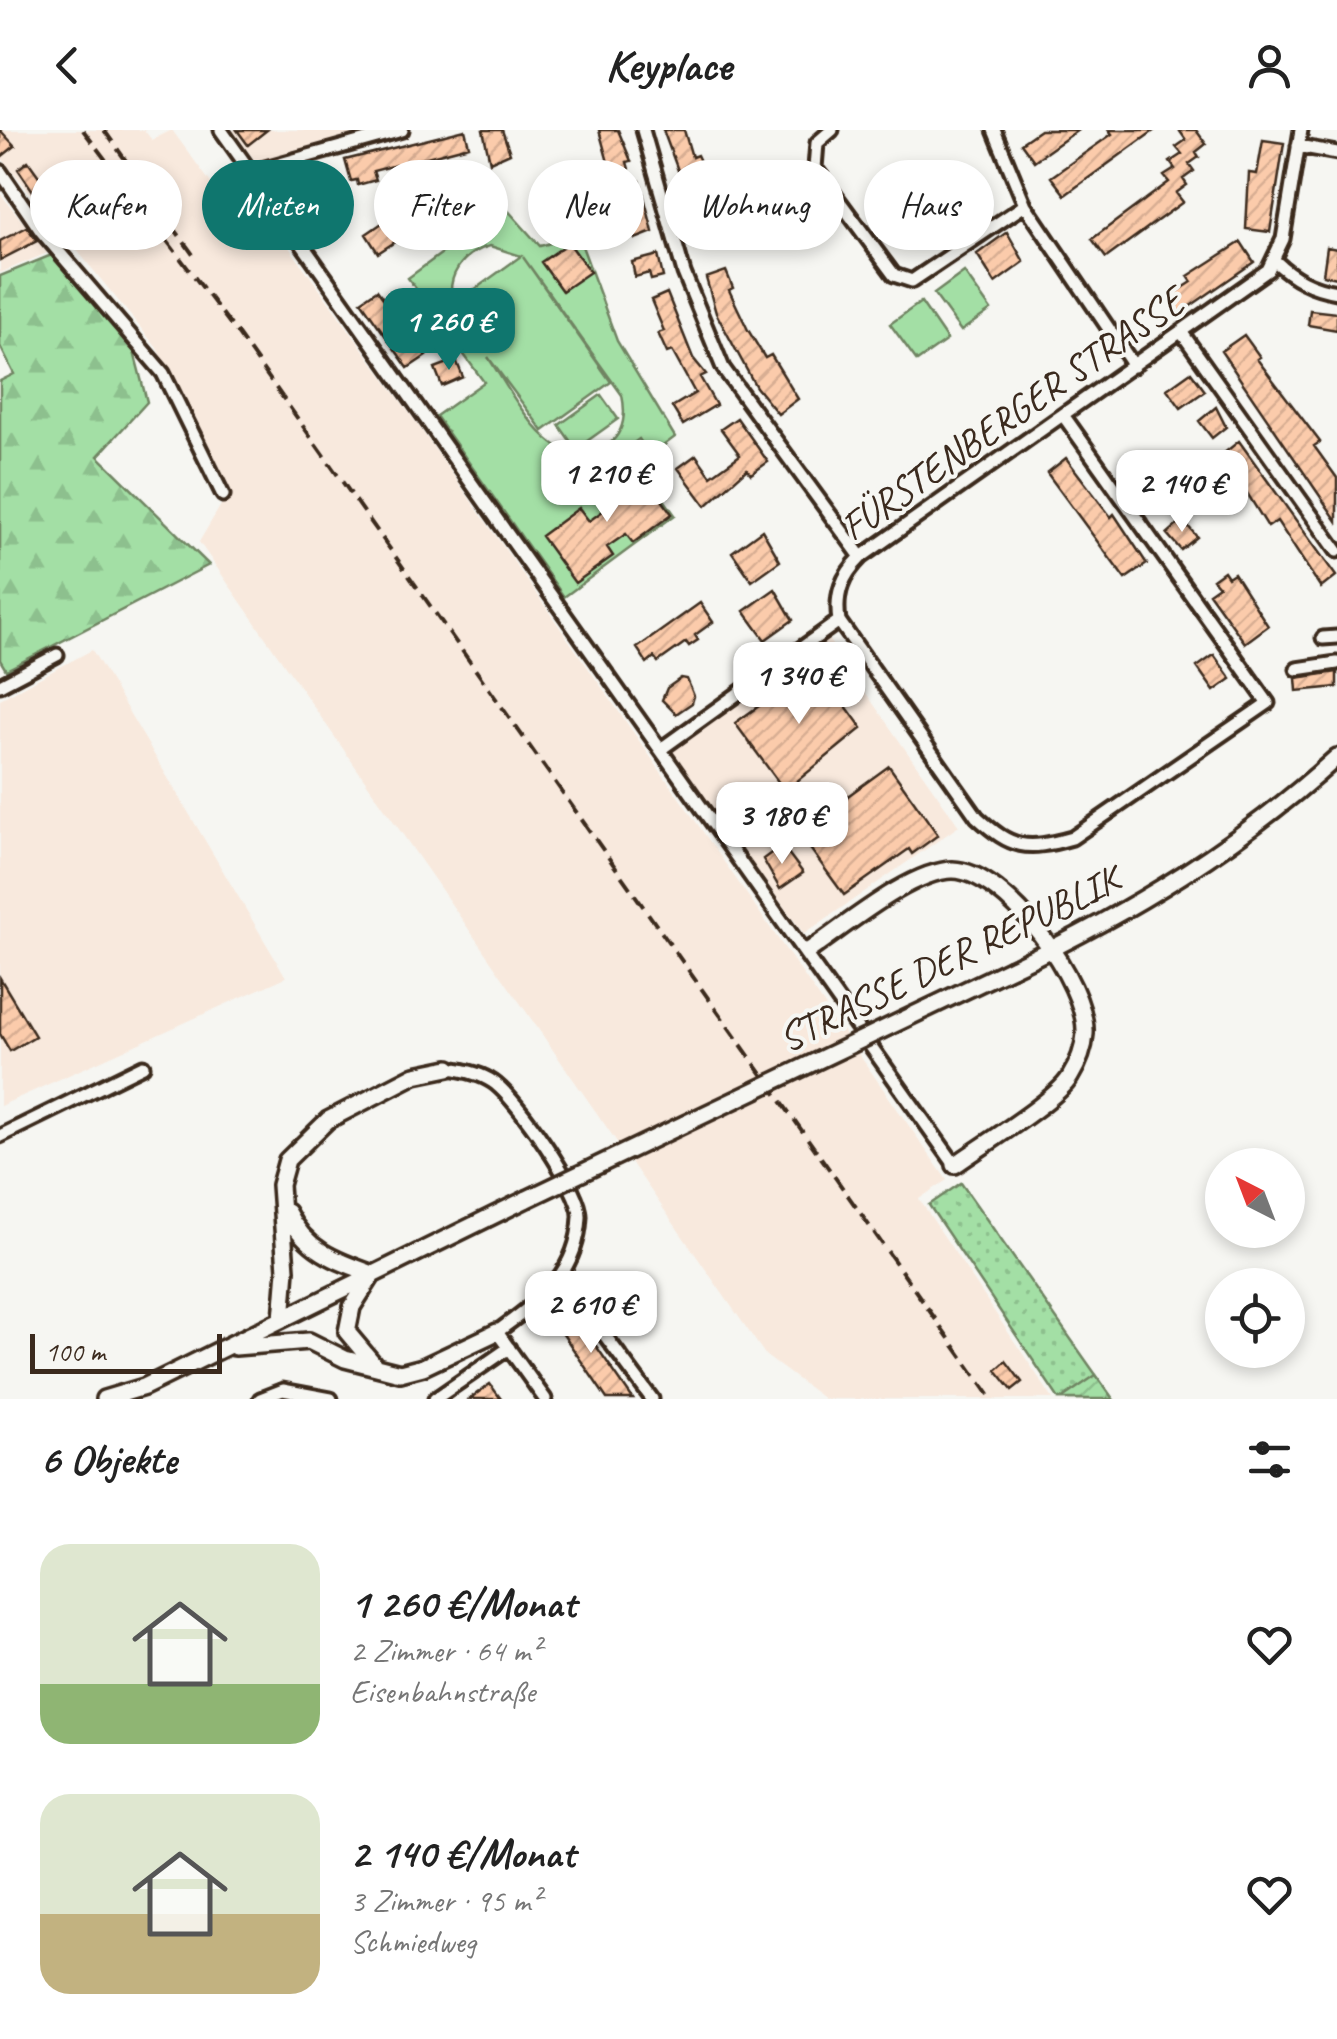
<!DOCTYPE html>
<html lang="de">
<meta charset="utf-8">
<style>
:root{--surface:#fff;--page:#f6f6f6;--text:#222;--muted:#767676;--accent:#0f766e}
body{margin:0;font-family:Caveat,sans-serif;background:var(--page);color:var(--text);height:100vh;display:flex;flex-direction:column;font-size:38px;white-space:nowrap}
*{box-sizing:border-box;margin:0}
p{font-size:32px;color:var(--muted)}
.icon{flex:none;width:55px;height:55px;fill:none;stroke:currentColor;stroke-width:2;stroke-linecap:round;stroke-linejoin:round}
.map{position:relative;height:1269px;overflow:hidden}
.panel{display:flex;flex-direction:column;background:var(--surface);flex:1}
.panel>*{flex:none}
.guide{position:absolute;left:30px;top:30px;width:1278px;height:90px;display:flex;gap:20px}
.needle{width:65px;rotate:318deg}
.buttons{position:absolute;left:1205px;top:1018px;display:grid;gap:20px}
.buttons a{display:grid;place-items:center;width:100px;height:100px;border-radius:50%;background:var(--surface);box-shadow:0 5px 15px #0003;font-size:50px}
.scale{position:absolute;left:30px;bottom:25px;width:192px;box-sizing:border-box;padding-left:10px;border:5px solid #3b2a1e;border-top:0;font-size:28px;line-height:35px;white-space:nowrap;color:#3b2a1e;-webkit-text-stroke:8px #f6f6f2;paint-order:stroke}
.price{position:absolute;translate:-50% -85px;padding:0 22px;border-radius:20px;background:#fff;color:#222;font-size:32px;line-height:65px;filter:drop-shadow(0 2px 5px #0008)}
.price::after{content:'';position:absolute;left:50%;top:60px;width:30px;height:22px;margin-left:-15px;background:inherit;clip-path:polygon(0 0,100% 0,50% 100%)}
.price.active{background:var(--accent);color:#fff}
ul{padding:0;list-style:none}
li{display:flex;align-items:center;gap:30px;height:250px;padding:0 40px}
li span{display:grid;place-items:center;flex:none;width:280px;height:200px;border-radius:30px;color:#555}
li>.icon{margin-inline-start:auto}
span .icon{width:120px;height:120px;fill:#fffc;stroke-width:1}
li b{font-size:42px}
h2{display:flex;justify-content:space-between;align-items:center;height:120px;padding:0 40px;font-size:42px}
.tag{padding:0 35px;border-radius:45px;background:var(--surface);box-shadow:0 5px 15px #0003;font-size:35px;line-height:90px}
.tag.active{background:var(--accent);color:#fff}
header{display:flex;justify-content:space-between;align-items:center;height:130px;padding:0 40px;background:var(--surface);font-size:45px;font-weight:700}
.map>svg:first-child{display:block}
</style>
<header><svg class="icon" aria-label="back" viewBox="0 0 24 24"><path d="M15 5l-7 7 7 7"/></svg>Keyplace<svg class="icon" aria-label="person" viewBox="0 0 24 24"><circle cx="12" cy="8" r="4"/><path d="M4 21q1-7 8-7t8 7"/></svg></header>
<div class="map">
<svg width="1337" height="1269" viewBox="0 0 1337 1269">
<defs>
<pattern id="grass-dots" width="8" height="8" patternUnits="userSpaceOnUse" patternTransform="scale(2.5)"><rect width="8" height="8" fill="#a3dfa5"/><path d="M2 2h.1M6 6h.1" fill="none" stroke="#8dc08e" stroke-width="1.8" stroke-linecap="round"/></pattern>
<pattern id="forest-firs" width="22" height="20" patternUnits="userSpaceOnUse" patternTransform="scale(2.5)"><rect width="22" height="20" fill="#a3dfa5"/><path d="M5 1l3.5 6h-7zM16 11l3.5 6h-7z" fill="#8dc08e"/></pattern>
<pattern id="garden-furrows" width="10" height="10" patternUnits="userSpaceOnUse" patternTransform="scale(2.5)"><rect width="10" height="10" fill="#a3dfa5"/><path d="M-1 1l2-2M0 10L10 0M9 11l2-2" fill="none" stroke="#8dc08e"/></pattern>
<pattern id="building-hatch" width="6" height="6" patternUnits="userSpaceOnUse" patternTransform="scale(2.5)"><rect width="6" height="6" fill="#fbcbab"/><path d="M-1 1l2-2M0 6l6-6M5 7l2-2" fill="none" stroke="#d8ae93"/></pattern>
</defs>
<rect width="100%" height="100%" fill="#f6f6f2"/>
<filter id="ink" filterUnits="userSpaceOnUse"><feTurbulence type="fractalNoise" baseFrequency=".01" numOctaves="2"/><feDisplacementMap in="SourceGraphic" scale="20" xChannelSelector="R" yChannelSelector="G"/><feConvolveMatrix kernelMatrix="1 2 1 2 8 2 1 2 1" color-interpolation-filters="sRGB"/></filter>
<g filter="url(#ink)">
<path fill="#f8e9dd" d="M0 0H144L152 10 172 0 224 71 246 58 413 288 947 1050 919 1069 1053 1269H824L766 1226 199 412 228 363 157 218 0 26Z
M233 0H350L351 5 256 32Z
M0 63 47 123 0 143Z
M828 509 959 696 804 804 668 619Z
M92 520 286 847 0 976V569Z"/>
<path fill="url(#grass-dots)" stroke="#6f8462" stroke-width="2.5" d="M961 1053 1113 1269H1059L929 1075Z"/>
<path fill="url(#forest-firs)" stroke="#6f8462" stroke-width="2.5" d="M54 124 132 214 147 272 98 326 209 435 6 540 0 530V251L14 244 0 216V146Z"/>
<path fill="url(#garden-furrows)" stroke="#6f8462" stroke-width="2.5" d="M1096 1245 1113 1269H1061Z"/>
<path fill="#a3dfa5" stroke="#6f8462" stroke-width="2.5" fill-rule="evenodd" d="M505 77 540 116 578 105 617 211 675 307 639 334 675 385 564 467 436 286 484 252 408 148ZM569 113 589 141 562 161 542 132ZM490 116 521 126 453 175C445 147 462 123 490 116ZM523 127 622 265C626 283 624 302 609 314 557 357 511 261 488 227L543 301 611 252ZM639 309 645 318 595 354 590 345Z
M964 142 991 180 961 201 934 164Z
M921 172 947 210 917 231 890 194Z
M601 265 618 289 576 319 559 295Z"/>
<path fill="url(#building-hatch)" stroke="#3b2a1e" stroke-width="2.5" d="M0 0 15 16 0 28Z
M237 0H267L248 15Z
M465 0 469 16 373 41 376 50 358 55 357 50 351 51 345 30Z
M483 0H502L510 23 490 32Z
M599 0H618L631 31 627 32 633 53 640 51 653 102 635 109 617 41 611 43Z
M663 0H684L692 27 697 25 704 40 696 44 707 100 692 104 681 63 686 62Z
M1040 0H1078L1034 31 1021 13Z
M1109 0H1155L1065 65 1051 47 1112 4Z
M1179 0H1196L1206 14 1196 22 1199 27 1189 34 1194 41 1183 49 1187 55 1176 63 1183 72 1106 128 1092 109 1169 52 1164 46 1175 39 1170 32 1182 24 1176 17 1186 10Z
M1263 10 1284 13 1270 102 1246 99 1249 43 1257 44Z
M28 31 48 59 37 67 18 39Z
M300 42 311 58 306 62 309 67 298 75 295 70 290 74 278 58Z
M471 49 482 67 467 76 456 59Z
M428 73 440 90 427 98 416 81Z
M388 89 401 108 378 123 366 104Z
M27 97 37 111 0 130V111Z
M1007 102 1024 132 995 153 977 124Z
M1241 112 1254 132 1179 184 1169 167 1192 152 1188 146Z
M569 113 590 142 562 161 541 132Z
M1327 117 1337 119V148L1323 145Z
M658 125 663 147 651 150 649 143 635 147 632 132Z
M726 141 733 158 729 160 748 200 765 228 771 225 798 269 778 284 756 257 716 183 706 148Z
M377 160 426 226 408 238 361 171Z
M667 163 693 228 706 244 700 247 716 275 683 295 672 277 695 263 672 221 667 223 658 203 664 201 651 170Z
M1310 180 1337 183V200L1308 195Z
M1244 205 1260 227 1257 229 1320 312 1314 316 1337 348V391L1221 221Z
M456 230 463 247 442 256 435 238Z
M1191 242 1205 261 1181 278 1167 259Z
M1216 277 1226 297 1212 308 1199 291Z
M737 288 768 332 751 344 747 339 706 376 678 338 696 325 711 346 740 325 721 299Z
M1239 311 1336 446 1321 458 1277 391 1268 397 1223 324Z
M1066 328 1111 387 1114 384 1147 434 1125 449 1047 343Z
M638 336 672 384 633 413 626 404 607 417 613 426 575 453 541 406 579 378 589 391 607 378 598 365Z
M1183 390 1197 407 1181 420 1167 404Z
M762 400 780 431 752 451 732 422Z
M1224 441 1228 447 1234 443 1268 496 1245 513 1209 463 1219 456 1213 449Z
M775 459 793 490 765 510 744 481Z
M700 473 713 492 695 505 698 510 689 516 686 512 658 532 654 527 647 533 637 518Z
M1214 525 1231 549 1214 561 1197 537Z
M816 535 862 598 785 661 735 593Z
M1337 542V557L1297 561 1296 548Z
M681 548 687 549 694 566 692 573 676 584 662 570 667 558Z
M889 636 938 705 912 724 909 719 844 765 798 702Z
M782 715 803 743 780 759 763 729Z
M0 848 35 906 10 921 0 904Z
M569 1177 633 1269H607L552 1188Z
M1006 1231 1022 1252 1012 1260 996 1240Z
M490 1254 501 1269H469Z"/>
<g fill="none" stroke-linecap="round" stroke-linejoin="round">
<g stroke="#3b2a1e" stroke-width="19">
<path id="street" d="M221 0 955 1035
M643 0 684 143 723 238 861 427
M832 0 817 13 815 38 894 145 912 151 1025 75
M994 0 1025 75 1134 236
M1298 16 1337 23
M0 41 41 101 163 243 223 365
M251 42 402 0
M1275 131C1293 148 1311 158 1337 162
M1182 203 1337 421
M839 491 977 687C1012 719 1026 721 1072 708L1268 573 1063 285
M1323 508 1337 507
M1297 539 1337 533
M0 555 57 525
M661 619 839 491C835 464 842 446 861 427L1268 140 1283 109 1301 0
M449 938C464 940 480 943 493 952 515 966 582 1062 580 1087 577 1146 538 1171 497 1202L545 1269
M0 1006 143 936
M561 1146 652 1269
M260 1269 283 1260 331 1269
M435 1269 509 1218"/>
</g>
<g stroke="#3b2a1e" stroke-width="22">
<path id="secondary" d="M807 822C843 798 911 740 953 740 1006 741 1088 854 1085 904 1084 919 1078 934 1070 947 1057 970 980 1017 955 1035
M1012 838C1131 782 1239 716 1337 627
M287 1082C305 1120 336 1131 373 1144
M282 1189 286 1140 280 1055 287 1030 328 990 415 945 449 938
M235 1217 309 1211 345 1229 400 1243 423 1237 497 1202
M373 1233 347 1202 352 1177 373 1144
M104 1269 144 1257 527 1069"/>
</g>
<use href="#street" stroke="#f6f6f2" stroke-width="11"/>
<use href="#secondary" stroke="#f6f6f2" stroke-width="15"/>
<path stroke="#3b2a1e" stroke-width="4" stroke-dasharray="15 8" stroke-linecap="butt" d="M83 0 237 203 992 1269
M104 0 194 126"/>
<g stroke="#3b2a1e" stroke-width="22" stroke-linecap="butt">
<path id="secondary-bridge" d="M527 1069 1012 838"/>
</g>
<use href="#secondary-bridge" stroke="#f6f6f2" stroke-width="15"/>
</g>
</g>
<g text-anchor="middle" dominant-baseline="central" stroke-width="8" stroke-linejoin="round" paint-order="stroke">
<g font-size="40" fill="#3b2a1e" stroke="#f6f6f2">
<text transform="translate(1012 284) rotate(-35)">FÜRSTENBERGER STRASSE</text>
<text transform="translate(949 829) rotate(-26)">STRASSE DER REPUBLIK</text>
</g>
</g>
</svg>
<div class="buttons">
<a><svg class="needle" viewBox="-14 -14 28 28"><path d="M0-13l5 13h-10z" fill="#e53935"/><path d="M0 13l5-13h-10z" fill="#767676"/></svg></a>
<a><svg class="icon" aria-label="locate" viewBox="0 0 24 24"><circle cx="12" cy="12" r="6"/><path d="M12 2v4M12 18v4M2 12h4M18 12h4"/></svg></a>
</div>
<div class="scale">100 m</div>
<b class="price active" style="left:449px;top:243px">1 260 €</b>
<b class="price" style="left:607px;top:395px">1 210 €</b>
<b class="price" style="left:1182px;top:405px">2 140 €</b>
<b class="price" style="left:799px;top:597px">1 340 €</b>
<b class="price" style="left:782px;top:737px">3 180 €</b>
<b class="price" style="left:591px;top:1226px">2 610 €</b>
<div class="guide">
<a class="tag">Kaufen</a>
<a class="tag active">Mieten</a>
<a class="tag">Filter</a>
<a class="tag">Neu</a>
<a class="tag">Wohnung</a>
<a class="tag">Haus</a>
</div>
</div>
<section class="panel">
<h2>6 Objekte<svg class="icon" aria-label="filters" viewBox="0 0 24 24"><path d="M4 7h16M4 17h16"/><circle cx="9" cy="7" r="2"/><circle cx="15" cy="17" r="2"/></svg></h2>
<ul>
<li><span style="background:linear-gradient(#dfe7d0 70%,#8fb573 0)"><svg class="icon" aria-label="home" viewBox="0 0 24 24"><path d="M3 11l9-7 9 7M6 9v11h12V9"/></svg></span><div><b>1 260 €/Monat</b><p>2 Zimmer · 64 m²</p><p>Eisenbahnstraße</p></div><svg class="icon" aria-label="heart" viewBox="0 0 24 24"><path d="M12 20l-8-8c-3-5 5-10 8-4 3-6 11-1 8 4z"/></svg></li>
<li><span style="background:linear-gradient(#dfe7d0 60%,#c2b280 0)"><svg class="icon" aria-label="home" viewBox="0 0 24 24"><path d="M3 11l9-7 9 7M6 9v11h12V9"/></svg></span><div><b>2 140 €/Monat</b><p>3 Zimmer · 95 m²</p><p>Schmiedweg</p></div><svg class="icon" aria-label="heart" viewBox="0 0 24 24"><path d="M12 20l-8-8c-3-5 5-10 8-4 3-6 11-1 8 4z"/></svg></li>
</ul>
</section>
